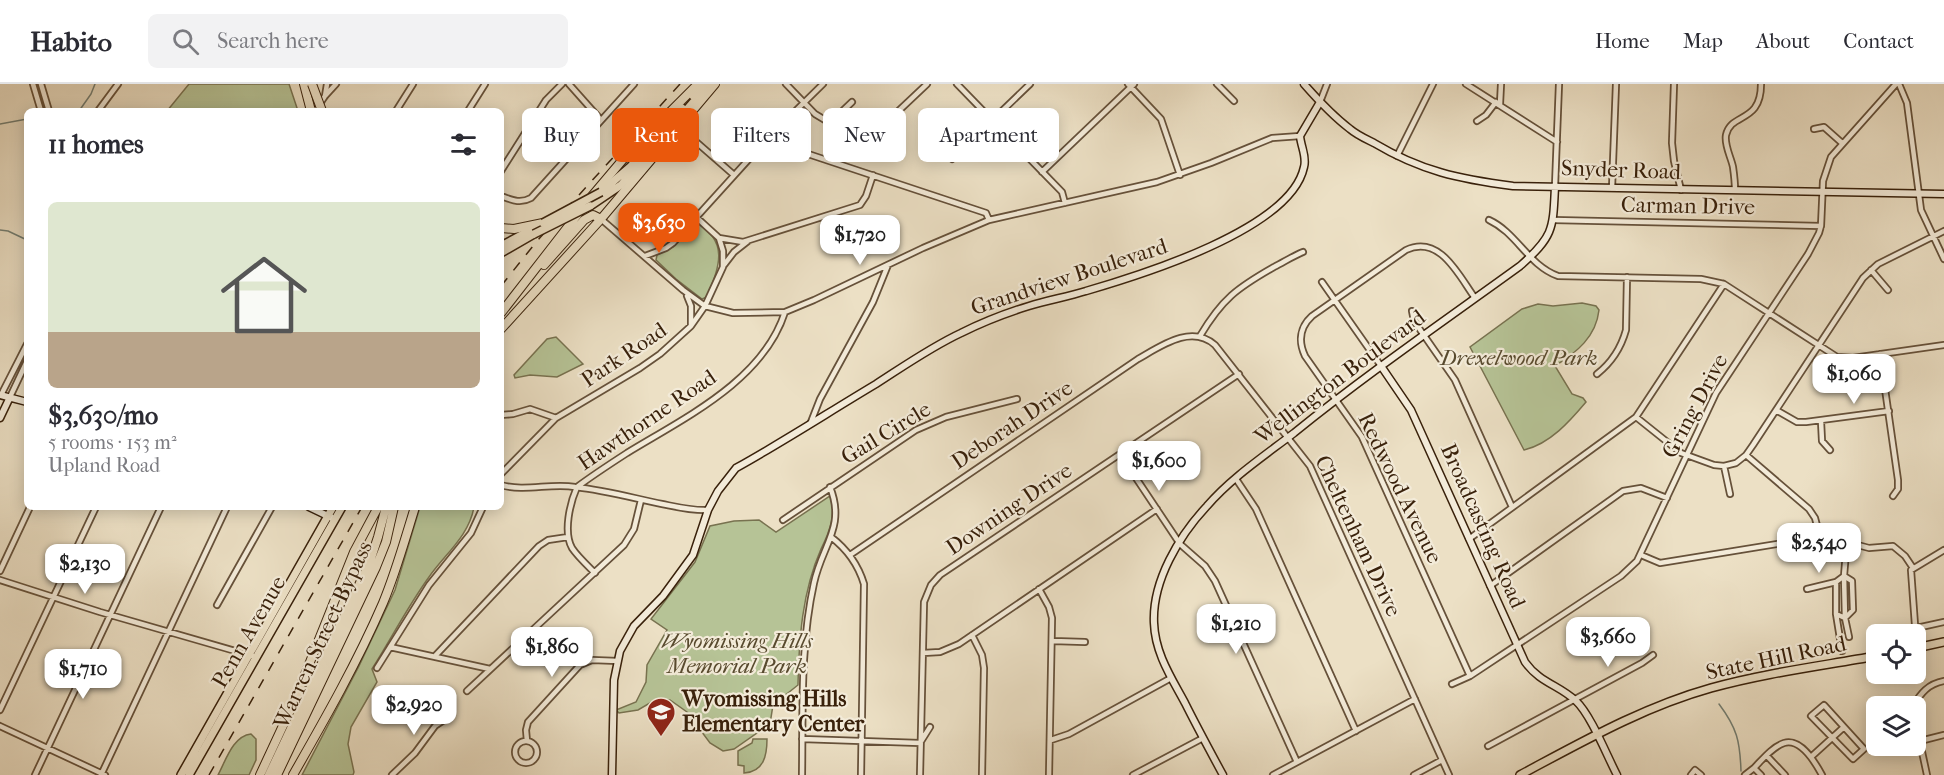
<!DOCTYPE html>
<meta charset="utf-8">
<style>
:root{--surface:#fff;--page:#f2f2f3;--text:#2b2b33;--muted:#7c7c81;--line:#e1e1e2;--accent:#ea580c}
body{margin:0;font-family:"IM FELL French Canon",serif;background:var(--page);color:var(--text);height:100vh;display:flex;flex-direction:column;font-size:22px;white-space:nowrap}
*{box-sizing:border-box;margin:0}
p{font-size:20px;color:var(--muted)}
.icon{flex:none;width:33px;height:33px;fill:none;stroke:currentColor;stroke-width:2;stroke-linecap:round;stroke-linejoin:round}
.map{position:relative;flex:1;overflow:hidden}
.details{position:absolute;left:24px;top:24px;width:480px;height:402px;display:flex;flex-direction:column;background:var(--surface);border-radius:9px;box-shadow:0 3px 15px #0003}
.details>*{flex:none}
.banner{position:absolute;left:522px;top:24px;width:570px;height:54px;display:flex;gap:12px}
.fabs{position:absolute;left:1866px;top:540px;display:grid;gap:12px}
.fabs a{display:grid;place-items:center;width:60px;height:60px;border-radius:9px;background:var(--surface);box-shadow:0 3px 15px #0003;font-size:30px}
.price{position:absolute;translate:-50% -51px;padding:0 14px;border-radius:12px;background:#fff;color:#222;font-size:20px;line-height:39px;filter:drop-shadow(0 2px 3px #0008)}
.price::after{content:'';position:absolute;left:50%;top:36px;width:18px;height:14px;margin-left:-9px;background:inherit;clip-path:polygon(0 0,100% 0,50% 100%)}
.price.selected{background:var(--accent);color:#fff}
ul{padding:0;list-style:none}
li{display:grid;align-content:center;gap:12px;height:318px;padding:0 24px}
li span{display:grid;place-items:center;height:186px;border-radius:9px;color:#555}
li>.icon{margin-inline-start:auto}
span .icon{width:108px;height:108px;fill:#fffc;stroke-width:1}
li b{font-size:26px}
h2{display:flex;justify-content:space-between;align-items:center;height:72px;padding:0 24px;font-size:26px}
.chip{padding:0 21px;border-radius:9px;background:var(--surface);box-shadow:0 3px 15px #0003;font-size:21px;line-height:54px}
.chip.selected{background:var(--accent);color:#fff}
header{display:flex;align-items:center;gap:36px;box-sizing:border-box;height:84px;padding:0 30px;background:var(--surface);border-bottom:2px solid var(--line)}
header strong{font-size:28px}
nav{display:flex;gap:33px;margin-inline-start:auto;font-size:21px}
.search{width:420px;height:54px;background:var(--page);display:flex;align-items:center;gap:15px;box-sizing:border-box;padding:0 21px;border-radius:9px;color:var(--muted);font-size:22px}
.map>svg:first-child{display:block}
</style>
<header>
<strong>Habito</strong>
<div class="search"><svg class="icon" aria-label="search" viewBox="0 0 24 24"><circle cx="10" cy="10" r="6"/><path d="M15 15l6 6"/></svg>Search here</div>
<nav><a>Home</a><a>Map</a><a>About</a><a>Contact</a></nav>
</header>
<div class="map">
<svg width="1944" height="691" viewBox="0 0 1944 691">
<rect width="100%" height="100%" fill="#ece0c5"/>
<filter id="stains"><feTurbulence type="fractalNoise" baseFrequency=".00333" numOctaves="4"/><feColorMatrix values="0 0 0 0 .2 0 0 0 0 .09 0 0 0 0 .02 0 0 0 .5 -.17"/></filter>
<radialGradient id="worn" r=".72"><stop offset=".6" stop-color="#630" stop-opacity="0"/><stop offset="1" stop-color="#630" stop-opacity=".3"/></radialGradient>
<path fill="#b6c396" stroke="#787250" stroke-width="1.5" d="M189 0H289L298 27H167Z
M696 138C730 158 719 183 707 213L702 215 676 195 656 176 657 171 673 163Z
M1582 219 1596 222 1599 226C1596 253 1577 268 1555 282L1572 310 1583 314 1586 318C1570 337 1550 360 1524 366L1470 263 1522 225 1538 220 1553 222Z
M556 253 583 280 557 293 530 291 515 294 514 291 547 255Z
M830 412C837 429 829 449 821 465 802 508 799 555 798 601L773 621 770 640 734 665 723 667 710 659 687 628 670 616H655L638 626 619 629 616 626 636 618 646 598 647 581 667 546 651 535 695 478 710 442 734 437 759 436 776 448Z
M420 423H474C469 452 445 470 429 493 408 522 391 555 372 585L377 598 351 643 348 660 354 688 353 691H302L359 582 395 506Z
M251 650 256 655V676L249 691H218C226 676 233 652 251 650Z
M753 655H767C767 671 764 688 744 689V682L738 681V667L752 659Z"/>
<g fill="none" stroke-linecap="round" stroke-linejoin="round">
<path stroke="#737e73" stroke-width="1.5" d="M79 27 91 10 95 0
M0 40 27 35
M0 146 8 147 27 156
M1719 620C1737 644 1740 657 1741 687"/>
<g stroke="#66513a" stroke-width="8">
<path id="street" d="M33 0 41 27
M41 0 49 27
M569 0 601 36
M786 0 815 30 830 39 852 18
M957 0 1062 108 1065 119
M1128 0 1161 35 1180 91
M1217 0 1234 17
M1466 0 1557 58
M1674 0 1672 59 1674 77 1681 106
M1899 0 1907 19 1921 126 1944 175
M325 12 327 0
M1320 18 1327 0
M1500 20 1501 0
M98 27 118 0
M315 27 325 12 336 0
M396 27 413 0
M468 27 485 0
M1477 37 1486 31 1496 18
M678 42 734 91
M1814 45 1824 43 1842 59
M873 51 927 0
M768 54 823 0
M1397 72 1433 0
M952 75 1030 0
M501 87 546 16 562 0
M1042 88 1134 0
M1555 102 1559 0
M1612 104 1616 0
M1735 106C1735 98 1734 90 1733 83 1731 73 1724 61 1726 51 1731 28 1761 40 1761 0
M501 112C512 116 520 120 531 114L634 0
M696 133 719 154
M601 135 683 206 705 222 733 229 785 228 814 216 923 164 989 136 1157 98 1211 79 1272 54 1300 52
M1489 136C1517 149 1528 181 1558 192L1701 195 1724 200 1837 273 1853 274 1944 261
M1553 136 1821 142
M645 172 666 164 673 159 768 54 772 58 986 129 989 136
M724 181 734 168 748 157
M1871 186 1888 206
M1322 198 1381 282
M687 212 691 222V241
M1412 227 1414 237 1455 296 1512 423
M1200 252C1222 215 1237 204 1274 183 1284 178 1293 172 1303 168
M1880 270 1898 396V405L1893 412
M1597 290C1611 279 1621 264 1626 246L1627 193
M1 311 27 260
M10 313 27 277
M1776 326 1797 338H1806L1889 327
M501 331 513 330 530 325 556 334
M1636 333 1681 369 1714 381 1724 382 1736 379 1746 371 1753 361 1863 194 1878 180 1944 147
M1821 337 1822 357 1830 366
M811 338 820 315 873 218 888 181
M1120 370 1180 460 1205 482 1215 497 1297 678
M1746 371 1809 425 1815 434 1820 453
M1724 382 1730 410
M501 390 556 334 640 284 660 270 691 242 705 222 723 183V167L719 154 743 158 860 121 866 112 873 91
M1236 395 1256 425 1356 647
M501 401C525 408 550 399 575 403 604 406 633 414 662 420 677 423 693 427 708 426
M783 436 916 346 946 333 1017 315
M831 453C848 466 858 480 864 500L861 691
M1469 455 1636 333 1724 200
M1944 466 1911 486 1915 541 1921 543 1944 538
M850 471 1138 275C1161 262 1191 240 1215 261L1310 382 1449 691
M1641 471 1660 479 1820 453 1841 452 1854 460 1869 464 1893 462 1905 472 1913 484
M0 487 30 423
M595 489C588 482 578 473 572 464 563 448 570 419 577 403 593 391 610 380 627 369 684 334 763 297 785 228
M1844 492 1852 497 1853 526 1845 534 1836 530V498L1844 492 1847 456
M1844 492 1845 534 1849 553
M0 496 100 528 256 573
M1490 502 1623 407 1641 404 1667 414
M1039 505 1049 523 1052 534 1049 691
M1807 505 1836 498
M217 521 272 423
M1836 530 1842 567
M972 551 982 571 984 584 982 691
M1053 557 1085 558
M390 563 490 585
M923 569 940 568 959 560 1157 425
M435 572 539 462 548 456 568 453
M377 584 429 501 471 449 483 423
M1470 592 1362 353 1305 272C1298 257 1300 243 1312 232L1406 166C1440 150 1459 192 1475 214
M1452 600 1470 592 1621 492 1637 477 1716 309 1808 170 1819 149 1821 142 1823 97 1831 73 1896 0
M467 607 624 461 634 445 641 416
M1824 621 1864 665 1853 675 1811 632Z
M1913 622C1921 609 1928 600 1944 597
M0 626 96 423
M1916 640 1927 691
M0 642 105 691
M802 655 920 659
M1051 656 1069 650 1171 594
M515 668a11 11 0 1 1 22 0a11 11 0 1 1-22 0Z
M527 657 526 646 528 638 580 581 592 576 618 577
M1920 657 1944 651
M920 659 930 643
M1488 662 1642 579 1653 571
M1767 672 1785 691
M1811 673 1844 643
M1754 684C1762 676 1772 663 1784 659 1801 654 1815 678 1822 691
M35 691 161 423
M101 691 227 423
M392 691 415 669 435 642 450 632
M802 691C803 627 800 562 814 499 822 461 846 443 830 403
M920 691 924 518 931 501 940 491 1239 290
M1133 691 1203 654
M1273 691 1415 615
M1414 691 1442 676
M1691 691 1695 686 1701 691
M1745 691 1754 684 1761 691"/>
</g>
<g stroke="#39210b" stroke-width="9">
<path id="secondary" d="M1304 0C1318 16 1333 32 1350 45 1357 51 1366 55 1374 59 1421 87 1459 95 1513 102L1944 110
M1381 282 1411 326 1525 578C1540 599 1559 601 1576 617 1591 631 1607 672 1617 691
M0 311 27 318
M0 334 10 313
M309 423 332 434
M612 691 614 596 620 567 634 542 663 512 693 471 708 426 718 407 736 384C783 358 829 328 876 300 904 282 931 263 961 249 983 238 1006 229 1029 222 1048 216 1067 213 1086 207 1141 191 1291 145 1304 83 1307 73 1301 63 1300 52L1320 18
M1223 691C1210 667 1197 643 1185 619 1171 593 1155 569 1154 539 1152 497 1179 452 1207 422 1231 394 1264 372 1294 349 1367 290 1444 237 1520 182 1554 152 1553 145 1555 102"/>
</g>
<g stroke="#39210b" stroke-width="10">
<path id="primary" d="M693 12 703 0
M601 108 630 83 682 24
M590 122 621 101 695 16 712 0
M501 162 538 142
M501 169 534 150
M1916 564 1944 558
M181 691 333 423
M189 691 342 423
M1520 691C1582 658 1643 623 1711 604 1765 589 1821 582 1876 572"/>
</g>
<g stroke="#39210b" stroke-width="10">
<path id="highway" d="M304 0 311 27
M592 112 625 73 698 0
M501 144 514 145 543 139
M544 181 584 136 593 131 601 135
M501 229 581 126
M501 245 601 135 715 0
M260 691 294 618 354 468 378 423
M269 691 369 480 378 453 386 423
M277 691 376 483 386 458 394 423
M293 691C325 635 357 579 383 519 396 488 405 455 415 423"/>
</g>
<use href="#street" stroke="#f3ebd9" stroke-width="4.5"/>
<use href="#secondary" stroke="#f3ebd9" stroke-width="6"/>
<use href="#primary" stroke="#ece0c5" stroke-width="7"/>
<use href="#highway" stroke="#ece0c5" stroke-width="8"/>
<path stroke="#39210b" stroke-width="1.5" stroke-dasharray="10 10" stroke-linecap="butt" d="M501 202 537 157 680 0
M209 691 362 423"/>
<g stroke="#39210b" stroke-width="10" stroke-linecap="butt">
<path id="primary-bridge" d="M543 139 601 108
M534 150 590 122"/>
</g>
<g stroke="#39210b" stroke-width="10" stroke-linecap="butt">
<path id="highway-bridge" d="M312 0 322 27"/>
</g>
<use href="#primary-bridge" stroke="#ece0c5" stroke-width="7"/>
<use href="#highway-bridge" stroke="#ece0c5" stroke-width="8"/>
</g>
<defs>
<g id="school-pin" transform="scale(1.5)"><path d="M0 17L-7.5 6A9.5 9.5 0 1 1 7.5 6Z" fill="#8f2418" stroke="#f3ebd9"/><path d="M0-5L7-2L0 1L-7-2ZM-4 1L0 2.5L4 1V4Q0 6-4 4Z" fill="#fff"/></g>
</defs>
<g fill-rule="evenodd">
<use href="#school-pin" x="661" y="628"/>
</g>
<g text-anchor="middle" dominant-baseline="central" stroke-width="4.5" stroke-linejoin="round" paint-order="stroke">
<g font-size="22" fill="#39210b" stroke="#f3ebd9">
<text transform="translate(1621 86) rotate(2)">Snyder Road</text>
<text transform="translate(1688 122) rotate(1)">Carman Drive</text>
<text transform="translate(1069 193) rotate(-18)">Grandview Boulevard</text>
<text transform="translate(624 271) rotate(-34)">Park Road</text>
<text transform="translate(1340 293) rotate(-37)">Wellington Boulevard</text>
<text transform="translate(1695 322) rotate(-62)">Gring Drive</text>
<text transform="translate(647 336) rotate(-34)">Hawthorne Road</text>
<text transform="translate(1012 341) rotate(-34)">Deborah Drive</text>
<text transform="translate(886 349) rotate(-31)">Gail Circle</text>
<text transform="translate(1400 404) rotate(64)">Redwood Avenue</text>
<text transform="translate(1009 425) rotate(-34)">Downing Drive</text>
<text transform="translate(1483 442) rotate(66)">Broadcasting Road</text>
<text transform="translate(1358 452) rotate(65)">Cheltenham Drive</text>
<text transform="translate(249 548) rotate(-60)">Penn Avenue</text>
<text transform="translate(323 551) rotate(-65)">Warren Street Bypass</text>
<text transform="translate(1776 574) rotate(-12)">State Hill Road</text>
</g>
<g font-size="22" font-style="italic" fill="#584a2e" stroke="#f3ebd9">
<text x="1519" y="274">Drexelwood Park</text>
<text x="737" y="557">Wyomissing Hills<tspan x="737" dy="25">Memorial Park</tspan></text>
</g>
<g font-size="22" font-weight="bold" fill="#39210b" stroke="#f3ebd9" text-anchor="start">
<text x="682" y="615">Wyomissing Hills<tspan x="682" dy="25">Elementary Center</tspan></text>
</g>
</g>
<rect width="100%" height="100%" filter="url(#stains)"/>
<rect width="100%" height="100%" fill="url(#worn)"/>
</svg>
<div class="fabs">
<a><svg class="icon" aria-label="locate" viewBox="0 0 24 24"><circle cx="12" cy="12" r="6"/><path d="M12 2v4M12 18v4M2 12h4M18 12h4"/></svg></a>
<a><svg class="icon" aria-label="layers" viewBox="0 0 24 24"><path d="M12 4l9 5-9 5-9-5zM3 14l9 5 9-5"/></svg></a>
</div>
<b class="price selected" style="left:659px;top:170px">$3,630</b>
<b class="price" style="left:860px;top:182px">$1,720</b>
<b class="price" style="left:1854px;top:321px">$1,060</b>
<b class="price" style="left:1159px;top:408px">$1,600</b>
<b class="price" style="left:1819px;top:490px">$2,540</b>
<b class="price" style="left:85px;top:511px">$2,130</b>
<b class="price" style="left:1236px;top:571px">$1,210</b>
<b class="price" style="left:1608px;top:584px">$3,660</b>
<b class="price" style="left:552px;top:594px">$1,860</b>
<b class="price" style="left:83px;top:616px">$1,710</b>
<b class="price" style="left:414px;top:652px">$2,920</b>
<div class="banner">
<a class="chip">Buy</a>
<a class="chip selected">Rent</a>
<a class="chip">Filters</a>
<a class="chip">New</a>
<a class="chip">Apartment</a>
</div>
<section class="details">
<h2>11 homes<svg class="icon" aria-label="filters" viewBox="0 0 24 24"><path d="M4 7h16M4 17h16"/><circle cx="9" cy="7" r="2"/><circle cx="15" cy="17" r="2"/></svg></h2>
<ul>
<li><span style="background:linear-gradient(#dfe7d0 70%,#b9a48a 0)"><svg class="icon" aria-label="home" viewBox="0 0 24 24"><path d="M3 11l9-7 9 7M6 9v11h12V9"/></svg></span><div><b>$3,630/mo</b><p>5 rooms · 153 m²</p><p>Upland Road</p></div></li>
</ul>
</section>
</div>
